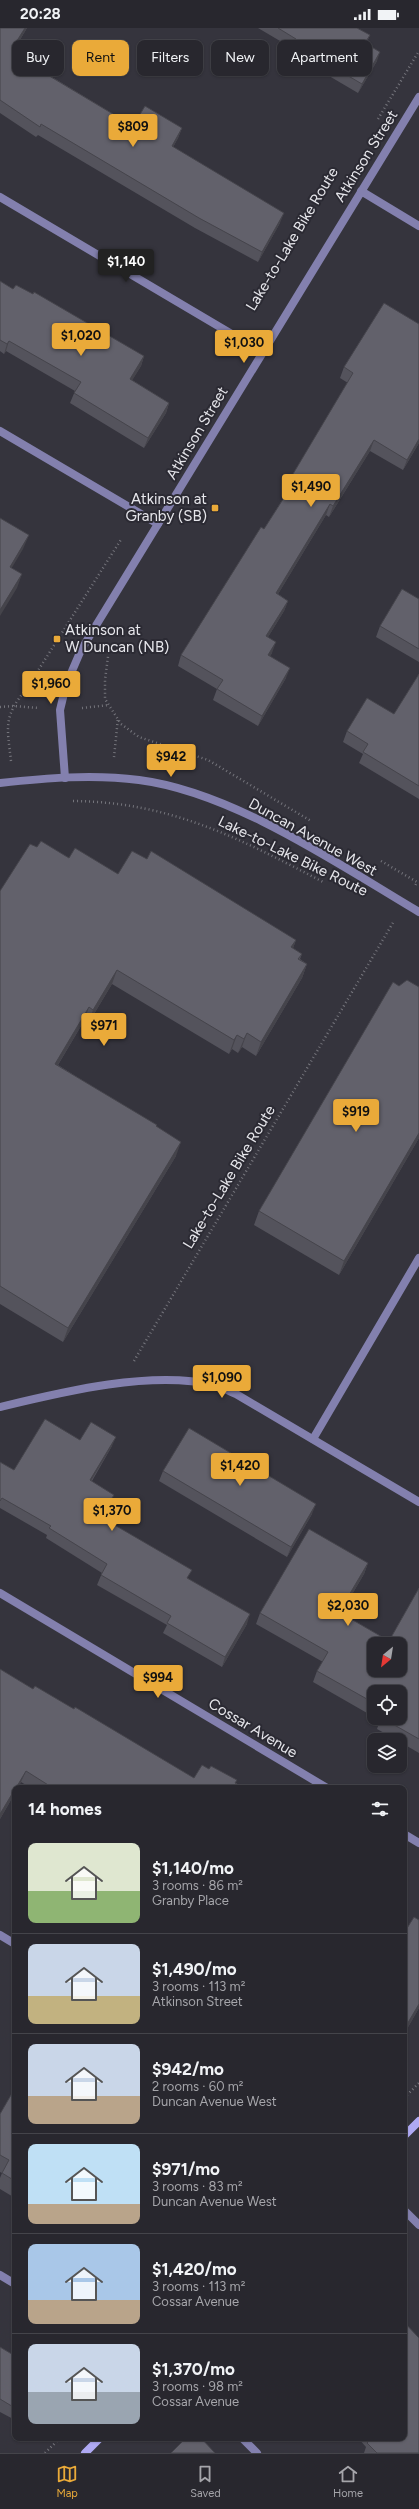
<!DOCTYPE html>
<meta charset="utf-8">
<style>
:root{--surface:#28272e;--page:#302f36;--text:#f1f3f6;--muted:#a5a5aa;--line:#44444a;--accent:#eaaa39}
body{margin:0;font-family:Figtree,sans-serif;background:var(--page);color:var(--text);height:100vh;display:flex;flex-direction:column;font-size:15px;white-space:nowrap}
*{box-sizing:border-box;margin:0}
p{font-size:13px;color:var(--muted)}
.icon{flex:none;width:22px;height:22px;fill:none;stroke:currentColor;stroke-width:2;stroke-linecap:round;stroke-linejoin:round}
.map{position:relative;flex:1;overflow:hidden}
.details{position:absolute;left:12px;top:1757px;width:395px;height:656px;display:flex;flex-direction:column;background:var(--surface);border-radius:8px;box-shadow:0 1px 3px #0004,0 0 0 1px var(--line)}
.details>*{flex:none}
.banner{position:absolute;left:12px;top:12px;width:395px;height:36px;display:flex;gap:8px}
.needle{width:26px;rotate:210deg}
.tools{position:absolute;left:367px;top:1609px;display:grid;gap:8px}
.tools a{display:grid;place-items:center;width:40px;height:40px;border-radius:8px;background:var(--surface);box-shadow:0 1px 3px #0004,0 0 0 1px var(--line);font-size:20px}
.price{position:absolute;translate:-50% -34px;padding:0 9px;border-radius:4px;background:var(--accent);color:#111;font-size:13px;line-height:26px;filter:drop-shadow(0 1px 2px #0008)}
.price::after{content:'';position:absolute;left:50%;top:24px;width:12px;height:9px;margin-left:-6px;background:inherit;clip-path:polygon(0 0,100% 0,50% 100%)}
.price.selected{background:#222;color:#fff}
ul{padding:0;list-style:none}
li{display:flex;align-items:center;gap:12px;height:100px;padding:0 16px}
li+li{border-top:1px solid var(--line)}
li span{display:grid;place-items:center;flex:none;width:112px;height:80px;border-radius:8px;color:#555}
li>.icon{margin-inline-start:auto}
span .icon{width:48px;height:48px;fill:#fffc;stroke-width:1}
li b{font-size:17px}
h2{display:flex;justify-content:space-between;align-items:center;height:48px;padding:0 16px;font-size:17px}
.tag{padding:0 14px;border-radius:8px;background:var(--surface);box-shadow:0 1px 3px #0004,0 0 0 1px var(--line);font-size:14px;line-height:36px}
.tag.selected{background:var(--accent);color:#111}
.status{display:flex;justify-content:space-between;align-items:center;height:28px;padding:0 20px;background:var(--surface);direction:ltr}
.status svg{height:11px;fill:currentColor}
.tabs{display:flex;justify-content:space-around;align-items:center;height:56px;border-top:1px solid var(--line);background:var(--surface);font-size:11px;color:var(--muted)}
.tabs a{display:grid;justify-items:center;gap:2px}
.tabs .selected{color:var(--accent)}
.map>svg:first-child{display:block}
</style>
<div class="status"><b>20:28</b><svg viewBox="0 0 49 12"><path d="M0 12V9h3v3zM5 12V6h3v6zM10 12V3h3v9zM15 12V0h3v12zM26 1h20v11H26zM47 4h2v5h-2z"/></svg></div>
<div class="map">
<svg width="419" height="2425" viewBox="0 0 419 2425">
<rect width="100%" height="100%" fill="#35343d"/>
<g fill="none" stroke-linecap="round" stroke-linejoin="round">
<path stroke="#75757c" stroke-width="2.5" stroke-dasharray="1 3" stroke-linecap="butt" d="M378 91 419 23
M109 621 105 652V671L121 696 139 709 208 732 311 793
M0 679 13 678 39 680
M82 680 109 677
M114 729 118 690
M11 733C7 698 3 689 27 660L122 510
M73 773C172 774 240 811 325 855
M381 833 417 854 415 858
M134 1333 394 893
M404 2070 419 2055
M45 2425 60 2410"/>
<path stroke="#8380ae" stroke-width="8" d="M0 403 158 496
M313 1411 419 1230
M242 2410 257 2425"/>
<path stroke="#8380ae" stroke-width="8" d="M361 163 419 198
M0 169 262 324
M65 750 60 682 66 657 81 622 419 69
M0 1379C62 1364 151 1342 214 1357 221 1359 229 1363 236 1366L419 1474
M0 1565 327 1760
M404 1806 419 1815
M0 1907 15 1916
M404 2182 419 2197
M0 2247 15 2256"/>
<path stroke="#8380ae" stroke-width="8" d="M0 755C46 750 93 746 139 752 233 764 338 836 419 884"/>
<path stroke="#afa9f3" stroke-width="8" d="M404 2108 419 2093
M85 2425 100 2410"/>
</g>
<path fill="#54535c" d="M0 0H27L15 20 39 35 37 40 133 98 182 100 178 110 173 119 280 195 258 234 195 200 38 107 36 109 0 85Z
M258 0H357L370 7 366 16 377 33 358 65 290 25 292 20Z
M0 253 13 261 144 328 141 338 132 352 169 375 166 385 144 420 70 375 75 363 6 323 4 326 0 323Z
M419 296V415L403 442 370 423 329 489 326 487 278 566 288 573 284 583 268 609 272 625 270 628 286 650 258 698 213 672 217 661 178 638 181 627 264 501 288 463 286 462 290 451 348 355 340 350 344 339Z
M419 571V634L376 609 380 598Z
M419 646V771L359 735 363 726 343 714 347 703 394 686Z
M37 819 118 846 147 831 296 912 293 920 302 926 300 931 307 936 302 950 256 1028 242 1019 238 1025 232 1021 229 1026 112 956 88 996 84 993 58 1037 156 1099 176 1128 63 1314 0 1276V863Z
M399 958 419 959V1110L339 1247 254 1197 259 1183Z
M80 1412 112 1418 92 1453 110 1477 107 1489H108L107 1492 189 1551 247 1596 222 1639 163 1605 167 1597 97 1557 102 1545 46 1510 47 1507 0 1480V1434L14 1442Z
M163 1443 312 1486 287 1529 159 1453Z
M368 1535 364 1546 341 1585 389 1613 419 1560V1725L400 1714V1712H397L377 1701 380 1692 376 1690H400L374 1664V1689L313 1654 317 1643 323 1634 256 1596 260 1585Z
M0 1641 33 1661 74 1681 194 1750 209 1741 236 1755 243 1760H31L21 1754 18 1760H15V1765L0 1791Z
M419 1892V1980L404 2006V1905Z
M15 2060V2170L0 2161V2150L2 2145 0 2144V2086Z
M0 2319 15 2328V2392L0 2384Z
M358 2410H404L419 2425H364L366 2419Z"/>
<path fill="#45444b" d="M25 0H27L9 30 13 19Z
M380 24 377 33 358 65 362 56Z
M182 100 178 110 168 129 172 118Z
M284 185 280 195 258 234 262 224Z
M9 313 6 323 4 326 7 316Z
M144 328 141 338 127 361 130 351Z
M169 375 166 385 144 420 148 410Z
M419 411V415L403 442 407 432Z
M374 412 370 423 329 489 333 478Z
M330 476 326 487 272 576 276 565Z
M29 507 23 521 4 553 10 539Z
M22 546 17 560 0 588V582Z
M288 573 284 583 262 619 266 608Z
M276 614 272 625 265 638 268 627Z
M290 640 286 650 258 698 262 688Z
M296 912 291 926V919Z
M307 936 302 950 256 1028 261 1014Z
M117 942 112 956 88 996 93 982Z
M89 979 84 993 50 1050 55 1036Z
M247 1005 242 1019 238 1025 244 1011Z
M237 1007 232 1021 229 1026 234 1012Z
M419 1105V1110L339 1247 344 1233Z
M181 1114 176 1128 63 1314 68 1300Z
M116 1409 112 1418 86 1461 90 1452Z
M114 1467 110 1476 105 1485 108 1476Z
M316 1476 312 1486 287 1529 291 1519Z
M111 1478 107 1488 101 1497 105 1488Z
M368 1535 364 1546 335 1595 339 1584Z
M250 1586 247 1596 222 1639 225 1629Z
M26 1743 21 1754 18 1760H16Z
M15 1761V1765L0 1791V1786Z
M419 1976V1980L404 2006 406 1998Z"/>
<path fill="#62616b" stroke="#45444b" fill-rule="evenodd" d="M0 0H25L13 19 39 35 36 40 133 98 145 78 182 100 172 118 284 185 262 224 199 190 41 96 40 99 0 72Z
M278 0H357L370 7 365 15 380 24 362 56 294 16 296 11Z
M0 253 13 261 16 257 33 266 34 264 144 328 130 351 169 375 148 410 74 365 81 354 9 313 7 316 0 312Z
M384 275 419 296V411L407 432 374 412 333 478 330 476 276 565 288 573 266 608 276 614 268 627 290 640 262 688 217 661 223 652 181 627 261 499 264 501 294 454 290 451 353 345 344 339Z
M0 490 29 507 10 539 22 546 0 582Z
M402 561 419 571V621L380 598Z
M419 646V758L363 724 368 716 347 703 367 670 394 686Z
M41 813 69 830 75 820 118 846 132 823 147 831 151 823 296 912 291 919 302 926 298 931 307 936 261 1014 247 1005 244 1011 237 1007 234 1012 117 942 93 982 89 979 55 1036 157 1097 156 1098 181 1114 68 1300 0 1258V863L30 816 37 819Z
M407 952 419 959V1105L344 1233 259 1183 393 954 399 958Z
M45 1391 80 1412 91 1394 116 1409 90 1452 114 1467 108 1476 111 1478 105 1488 108 1489 106 1492 192 1542 187 1550 250 1586 225 1629 167 1595 171 1588 101 1547 107 1536 49 1500 51 1498 2 1470 0 1473V1434L14 1442Z
M189 1400 316 1476 291 1519 163 1443Z
M309 1501 368 1535 339 1584 389 1613 419 1560V1711L382 1690H400V1664H374V1675L317 1643 328 1624 260 1585ZM374 1616H400V1642H374Z
M0 1641 33 1661 35 1658 74 1681 75 1679 194 1750 202 1737 209 1741 211 1738 237 1752 235 1755 243 1760H53L26 1743 16 1760H15V1761L0 1786Z
M414 1889 419 1892V1976L406 1998 404 1997V1905Z
M15 2060V2153L2 2145 9 2132 0 2127V2086Z
M404 2294 419 2310V2425H377L367 2415 372 2410H404Z
M0 2319 15 2328V2380L0 2371Z
M186 2410H201L215 2425H171Z"/>
<g fill="#eaaa39" stroke="#2b2a33" stroke-width="1.5">
<rect x="211" y="476" width="8" height="8" rx="2"/>
<rect x="53" y="607" width="8" height="8" rx="2"/>
</g>
<g text-anchor="middle" dominant-baseline="central" stroke-width="4" stroke-linejoin="round" paint-order="stroke">
<g font-size="15" fill="#e6e6eb" stroke="#2b2a33">
<text transform="translate(366 128) rotate(-58)">Atkinson Street</text>
<text transform="translate(292 211) rotate(-59)">Lake-to-Lake Bike Route</text>
<text transform="translate(197 405) rotate(-59)">Atkinson Street</text>
<text transform="translate(313 809) rotate(29)">Duncan Avenue West</text>
<text transform="translate(293 828) rotate(26)">Lake-to-Lake Bike Route</text>
<text transform="translate(229 1149) rotate(-59)">Lake-to-Lake Bike Route</text>
<text transform="translate(253 1700) rotate(31)">Cossar Avenue</text>
</g>
<g font-size="15" fill="#e6e6eb" stroke="#2b2a33" text-anchor="end">
<text x="207" y="471">Atkinson at<tspan x="207" dy="17">Granby (SB)</tspan></text>
<text x="65" y="602" text-anchor="start">Atkinson at<tspan x="65" dy="17">W Duncan (NB)</tspan></text>
</g>
</g>
</svg>
<div class="tools">
<a><svg class="needle" viewBox="-14 -14 28 28"><path d="M0-13l5 13h-10z" fill="#e53935"/><path d="M0 13l5-13h-10z" fill="#a5a5aa"/></svg></a>
<a><svg class="icon" aria-label="locate" viewBox="0 0 24 24"><circle cx="12" cy="12" r="6"/><path d="M12 2v4M12 18v4M2 12h4M18 12h4"/></svg></a>
<a><svg class="icon" aria-label="layers" viewBox="0 0 24 24"><path d="M12 4l9 5-9 5-9-5zM3 14l9 5 9-5"/></svg></a>
</div>
<b class="price" style="left:133px;top:120px">$809</b>
<b class="price selected" style="left:126px;top:255px">$1,140</b>
<b class="price" style="left:81px;top:329px">$1,020</b>
<b class="price" style="left:244px;top:336px">$1,030</b>
<b class="price" style="left:311px;top:480px">$1,490</b>
<b class="price" style="left:51px;top:677px">$1,960</b>
<b class="price" style="left:171px;top:750px">$942</b>
<b class="price" style="left:104px;top:1019px">$971</b>
<b class="price" style="left:356px;top:1105px">$919</b>
<b class="price" style="left:222px;top:1371px">$1,090</b>
<b class="price" style="left:240px;top:1459px">$1,420</b>
<b class="price" style="left:112px;top:1504px">$1,370</b>
<b class="price" style="left:348px;top:1599px">$2,030</b>
<b class="price" style="left:158px;top:1671px">$994</b>
<div class="banner">
<a class="tag">Buy</a>
<a class="tag selected">Rent</a>
<a class="tag">Filters</a>
<a class="tag">New</a>
<a class="tag">Apartment</a>
</div>
<section class="details">
<h2>14 homes<svg class="icon" aria-label="filters" viewBox="0 0 24 24"><path d="M4 7h16M4 17h16"/><circle cx="9" cy="7" r="2"/><circle cx="15" cy="17" r="2"/></svg></h2>
<ul>
<li><span style="background:linear-gradient(#dfe7d0 60%,#8fb573 0)"><svg class="icon" aria-label="home" viewBox="0 0 24 24"><path d="M3 11l9-7 9 7M6 9v11h12V9"/></svg></span><div><b>$1,140/mo</b><p>3 rooms · 86 m²</p><p>Granby Place</p></div></li>
<li><span style="background:linear-gradient(#c9d6e8 65%,#c2b280 0)"><svg class="icon" aria-label="home" viewBox="0 0 24 24"><path d="M3 11l9-7 9 7M6 9v11h12V9"/></svg></span><div><b>$1,490/mo</b><p>3 rooms · 113 m²</p><p>Atkinson Street</p></div></li>
<li><span style="background:linear-gradient(#c9d6e8 65%,#b9a48a 0)"><svg class="icon" aria-label="home" viewBox="0 0 24 24"><path d="M3 11l9-7 9 7M6 9v11h12V9"/></svg></span><div><b>$942/mo</b><p>2 rooms · 60 m²</p><p>Duncan Avenue West</p></div></li>
<li><span style="background:linear-gradient(#bfe0f5 75%,#b9a48a 0)"><svg class="icon" aria-label="home" viewBox="0 0 24 24"><path d="M3 11l9-7 9 7M6 9v11h12V9"/></svg></span><div><b>$971/mo</b><p>3 rooms · 83 m²</p><p>Duncan Avenue West</p></div></li>
<li><span style="background:linear-gradient(#a9c7e8 70%,#b9a48a 0)"><svg class="icon" aria-label="home" viewBox="0 0 24 24"><path d="M3 11l9-7 9 7M6 9v11h12V9"/></svg></span><div><b>$1,420/mo</b><p>3 rooms · 113 m²</p><p>Cossar Avenue</p></div></li>
<li><span style="background:linear-gradient(#c9d6e8 60%,#9aa5b1 0)"><svg class="icon" aria-label="home" viewBox="0 0 24 24"><path d="M3 11l9-7 9 7M6 9v11h12V9"/></svg></span><div><b>$1,370/mo</b><p>3 rooms · 98 m²</p><p>Cossar Avenue</p></div></li>
</ul>
</section>
</div>
<nav class="tabs">
<a class="selected"><svg class="icon" aria-label="map" viewBox="0 0 24 24"><path d="M3 6l6-2 6 2 6-2v14l-6 2-6-2-6 2zM9 4v14M15 6v14"/></svg>Map</a>
<a><svg class="icon" aria-label="saved" viewBox="0 0 24 24"><path d="M7 4h10v16l-5-4-5 4z"/></svg>Saved</a>
<a><svg class="icon" aria-label="home" viewBox="0 0 24 24"><path d="M3 11l9-7 9 7M6 9v11h12V9"/></svg>Home</a>
</nav>
